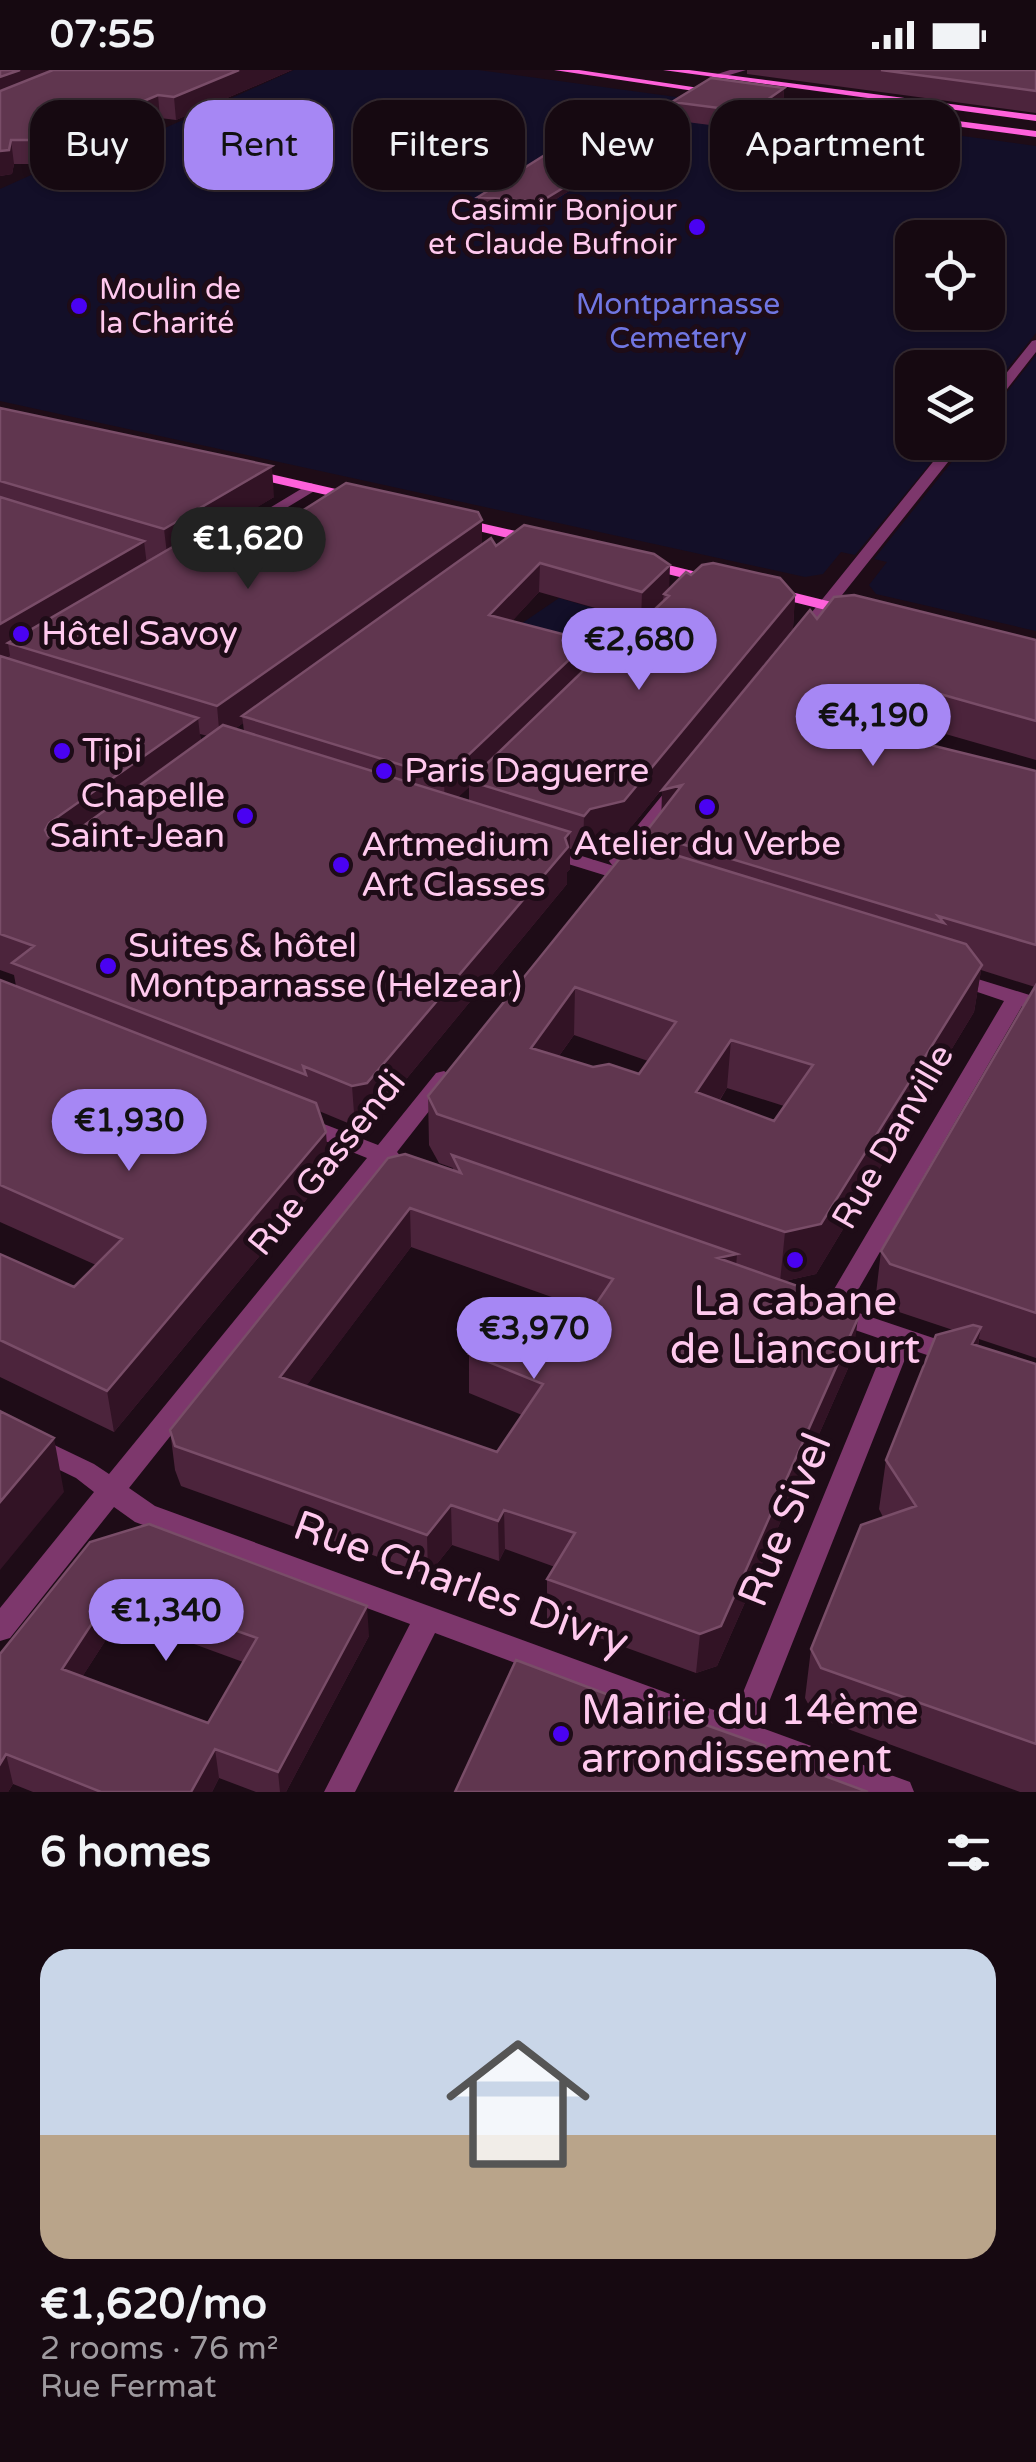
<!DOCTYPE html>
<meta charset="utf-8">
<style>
:root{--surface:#160911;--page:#1f121a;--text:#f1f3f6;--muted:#9e9a9f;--line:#352a31;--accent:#a687f4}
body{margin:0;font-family:"Varela Round",sans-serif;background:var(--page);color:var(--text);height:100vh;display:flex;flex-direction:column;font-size:38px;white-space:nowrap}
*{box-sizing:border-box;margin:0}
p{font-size:32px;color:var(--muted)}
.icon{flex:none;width:55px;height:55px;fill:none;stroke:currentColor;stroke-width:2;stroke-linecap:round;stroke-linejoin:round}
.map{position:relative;height:1722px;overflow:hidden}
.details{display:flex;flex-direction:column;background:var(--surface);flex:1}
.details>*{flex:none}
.guide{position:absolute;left:30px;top:30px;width:978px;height:90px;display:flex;gap:20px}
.fabs{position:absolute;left:895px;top:150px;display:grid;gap:20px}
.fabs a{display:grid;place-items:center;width:110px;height:110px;border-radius:20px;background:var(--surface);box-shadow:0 2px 8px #0004,0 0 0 2px var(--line);font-size:50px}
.price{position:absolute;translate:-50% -85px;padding:0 22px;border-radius:35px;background:var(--accent);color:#111;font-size:32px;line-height:65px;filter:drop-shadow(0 2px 5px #0008)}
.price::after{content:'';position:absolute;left:50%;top:60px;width:30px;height:22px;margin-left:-15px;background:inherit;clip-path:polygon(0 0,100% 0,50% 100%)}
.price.selected{background:#222;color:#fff}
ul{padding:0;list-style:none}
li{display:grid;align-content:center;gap:20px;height:530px;padding:0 40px}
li+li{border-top:2px solid var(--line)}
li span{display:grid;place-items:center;height:310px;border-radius:30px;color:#555}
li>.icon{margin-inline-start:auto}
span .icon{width:180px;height:180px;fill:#fffc;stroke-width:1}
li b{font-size:42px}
h2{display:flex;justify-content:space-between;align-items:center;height:120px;padding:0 40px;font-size:42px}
.pill{padding:0 35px;border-radius:30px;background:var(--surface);box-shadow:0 2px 8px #0004,0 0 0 2px var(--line);font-size:35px;line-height:90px}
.pill.selected{background:var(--accent);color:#111}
.status{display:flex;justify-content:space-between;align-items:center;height:70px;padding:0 50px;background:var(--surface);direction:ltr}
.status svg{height:28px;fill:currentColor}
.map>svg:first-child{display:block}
</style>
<div class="status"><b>07:55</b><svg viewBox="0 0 49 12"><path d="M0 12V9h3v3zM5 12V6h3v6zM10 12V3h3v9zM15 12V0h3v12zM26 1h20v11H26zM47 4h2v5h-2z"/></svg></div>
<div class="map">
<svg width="1036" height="1722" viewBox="0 0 1036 1722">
<rect width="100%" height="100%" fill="#1e0c17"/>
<path fill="#130f28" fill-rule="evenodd" d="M294 0H478L1036 76V263L988 323V298H912V372L947 373 855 485 841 482 823 504 805 507 0 331V119L131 60 154 63ZM912 168H988V242H912Z
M1036 285V561L876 524 869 515 887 492 874 489 967 373 988 372V346Z
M559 528 631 549 578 599 490 575Z"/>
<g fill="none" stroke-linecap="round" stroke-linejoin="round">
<path fill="#7d376c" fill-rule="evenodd" d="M730 0H746L716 9 711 6Z
M1036 270V282L993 337 988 338V326L1032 271Z
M949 372H964L807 569H795V563Z
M311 413 318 417 316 420 245 463H235L233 460Z
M679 711 685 712 688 716 685 720 626 795H612L609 791 612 787 673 712Z
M546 775 640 804 643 808 633 814 539 785 537 781 539 777Z
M952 901 1036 927V940L1022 936 847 1239 963 1278 967 1285 963 1292 954 1294 909 1279 759 1657 910 1712 914 1722H861L435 1563 355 1722H324L410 1554 135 1452 114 1437 10 1568 0 1571V1538L94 1422 76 1408 0 1371V1349L94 1394 109 1404 367 1088 295 1059 292 1054 295 1049H311L378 1075 436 1003 444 1001 455 1008 397 1082 403 1089 400 1094 386 1095 129 1418 155 1436 733 1647 887 1271 823 1249 820 1243 1004 931 945 911 942 907 945 903Z"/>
<path fill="#fe61db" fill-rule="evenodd" d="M554 0H579L726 22 721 25Z
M663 0H689L1036 45V51Z
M756 25 1036 61V67L759 30Z
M249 399 362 425 364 428 357 432 244 406 242 403Z
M458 448 542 467 545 470 537 475 453 455 451 452Z
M644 489 713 506 716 509 708 514 639 497V491Z
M771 517 860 539 862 542 854 547 765 525 763 522Z"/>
</g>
<path fill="#4c243c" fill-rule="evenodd" d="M0 0H292L176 50 160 48 54 94H14L12 104 0 106Z
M747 0H1036V43L747 4Z
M784 18 783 36 749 60 671 50 672 32Z
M673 57 540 139 478 134V127L568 70V65Z
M0 338 274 427 247 443 283 453 496 476 669 519 691 505 795 525 793 558 623 767 589 776 583 783 570 779V799L567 802V814L370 1053 355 1056 319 1041 329 1102 114 1362 0 1307V1184L74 1217 96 1195 0 1152V910L16 916 14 905 0 900ZM539 522 641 551 663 529V531L617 575 589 596V571L512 551ZM243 653 244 662 235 659ZM200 664 208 666 201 672ZM469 717V731L458 727Z
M817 549 1036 570V690L935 661 924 674 1036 701V1288L979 1269 978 1276 1036 1294V1722H1020L815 1647 805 1628 811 1579 883 1447 879 1439 886 1390 953 1260 884 1237 876 1224 881 1181 1035 917 981 900 974 942 816 1204 785 1211 853 1287 717 1596 696 1603 547 1549V1509L555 1497 505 1479 499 1491 452 1475 428 1505 181 1416 175 1400 170 1360 388 1088 453 1100V1098L439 1093 429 1075 428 1026 645 776V763ZM574 965 648 991 639 1004 593 997 559 986ZM727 1018 784 1036 774 1051 720 1030ZM411 1177 591 1241 561 1286 469 1284V1323L522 1345 497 1382 306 1316Z
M90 1472 369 1566 286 1722H256L219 1708 212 1722H33L13 1714 8 1722 0 1584ZM142 1555 243 1592 208 1653 82 1607 111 1562 133 1570Z"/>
<path fill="#321325" d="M20 0H80L0 31V7Z
M239 0H292L176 50 174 27Z
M784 18 783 36 749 60 750 42Z
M158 25 160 48 54 94 51 70Z
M673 51V57L540 139V132Z
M11 70 14 94 12 104 0 106V81Z
M272 396 274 427 168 492 164 459Z
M482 450V481L242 646 243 653 220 670 217 636Z
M144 471 148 504 8 573 10 586 0 592V554Z
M540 493 539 522 490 575 489 545Z
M670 495 669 524H664L663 529 641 551 642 522Z
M795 525 793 558 623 767 589 776 583 783 584 746Z
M589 571 588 602 469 711V717L445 740 444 708Z
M940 624 935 661 898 705 902 668Z
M198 648 202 683 55 790 45 760 49 753Z
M682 715 661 758 662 720Z
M570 762V799L567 802V814L370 1053 355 1056 352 1016Z
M982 895 974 942 816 1204 780 1212 785 1162Z
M575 917 574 965 530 1026 531 978Z
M731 970 727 1018 693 1071 696 1022Z
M326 1062 329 1102 114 1362 107 1321Z
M410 1138 411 1177 283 1347 280 1307Z
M737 1184 734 1223 718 1188Z
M858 1248 853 1287 717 1596 696 1603 700 1564Z
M981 1257 972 1306V1274Z
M54 1368 64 1422 0 1500V1432Z
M451 1435 452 1475 428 1505 427 1465Z
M504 1440 505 1479 499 1491 498 1451Z
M137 1526 142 1555 133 1570 128 1541Z
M106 1532 111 1562 68 1629 62 1599Z
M367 1536 369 1566 286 1722H280L278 1702Z
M215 1679 219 1708 212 1722H191Z
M6 1684 13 1714 8 1722H0V1694Z"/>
<path fill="#60364f" stroke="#794d68" stroke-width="2.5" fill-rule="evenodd" d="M0 0H20L0 7Z
M53 0H239L174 27 158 25 51 70H11L9 80 0 81V21Z
M881 0H1036V21Z
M711 8 784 18 750 42 672 32Z
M603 42 673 51 540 132 478 127 575 66 568 65Z
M0 338 272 396 164 459 0 411Z
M346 413 478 442 482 450 217 636 8 573 236 440 283 453Z
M0 427 144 471 0 554Z
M524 455 654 484 670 495 642 522 540 493 489 545 589 571 444 708 242 646 491 468 496 476Z
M713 493 780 508 795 525 624 731 590 739 584 746 469 711 612 573 617 575 669 526 664 524 686 502 691 505 702 495Z
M854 525 1036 570V651L940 624 902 668 1036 701V875L938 846 944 853 645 763 682 715 662 720 810 540 817 549 834 527Z
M0 586 198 648 49 753 45 760 48 766 68 767 223 655 570 762 565 768 568 777 367 1013 352 1016 303 996 306 1005 12 893 34 876 0 864Z
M633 772 966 874 982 895 821 1154 785 1162 437 1044 428 1026ZM575 917 676 952 639 1004 609 994 593 997 531 978ZM731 970 813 995 774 1051 696 1022Z
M0 910 316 1033 326 1062 107 1321 0 1270V1184L74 1217 122 1169 0 1115Z
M1036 915V1243L890 1194 881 1181Z
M405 1084 461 1103 452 1085 737 1184 718 1188 849 1234 858 1248 721 1556 700 1564 547 1509 575 1463 504 1440 498 1451 451 1435 427 1465 175 1376 170 1360 388 1088ZM410 1138 613 1209 561 1286 488 1257 469 1284 543 1314 497 1382 280 1307Z
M973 1255 981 1257 972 1274 1036 1294V1674L821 1598 811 1579 861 1455 916 1436 886 1390 936 1265Z
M0 1341 54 1368 0 1432Z
M149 1454 367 1536 278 1702 215 1679 191 1722H101L6 1684 0 1694V1584L90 1472ZM137 1526 257 1568 208 1653 62 1599 106 1532 128 1541Z
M516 1590 678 1651 691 1654 692 1650 765 1676 763 1681 795 1695 868 1722H455Z"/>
<g fill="#4a02f2" stroke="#1e0c17" stroke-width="4">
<circle cx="697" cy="157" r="10"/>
<circle cx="79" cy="236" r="10"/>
<circle cx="21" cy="564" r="10"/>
<circle cx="62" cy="681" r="10"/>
<circle cx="384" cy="701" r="10"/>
<circle cx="707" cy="737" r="10"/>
<circle cx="245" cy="746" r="10"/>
<circle cx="341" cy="795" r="10"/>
<circle cx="108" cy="896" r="10"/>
<circle cx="795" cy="1190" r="10"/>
<circle cx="561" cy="1664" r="10"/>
</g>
<g text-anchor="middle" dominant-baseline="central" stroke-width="10" stroke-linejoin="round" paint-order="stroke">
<g font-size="30" fill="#ffc9ee" stroke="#1e0c17" text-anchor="end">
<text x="677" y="140">Casimir Bonjour<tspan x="677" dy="34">et Claude Bufnoir</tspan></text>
<text x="99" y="219" text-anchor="start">Moulin de<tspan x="99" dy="34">la Charité</tspan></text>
</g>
<g font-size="30" fill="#7076e2" stroke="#1e0c17">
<text x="678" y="234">Montparnasse<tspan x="678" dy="34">Cemetery</tspan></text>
</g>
<g font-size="35" fill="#ffc9ee" stroke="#1e0c17" text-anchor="start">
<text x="41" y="564">Hôtel Savoy</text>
<text x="82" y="681">Tipi</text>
<text x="404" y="701">Paris Daguerre</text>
<text x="225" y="726" text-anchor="end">Chapelle<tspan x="225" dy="40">Saint-Jean</tspan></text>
<text x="707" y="774" text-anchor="middle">Atelier du Verbe</text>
<text x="361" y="775">Artmedium<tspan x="361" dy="40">Art Classes</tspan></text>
<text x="128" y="876">Suites &amp; hôtel<tspan x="128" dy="40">Montparnasse (Helzear)</tspan></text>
</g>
<g font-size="35" fill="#ffc9ee" stroke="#1e0c17">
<text transform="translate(893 1067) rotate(-60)">Rue Danville</text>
<text transform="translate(327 1093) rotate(-51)">Rue Gassendi</text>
</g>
<g font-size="42" fill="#ffc9ee" stroke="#1e0c17">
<text x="795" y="1231">La cabane<tspan x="795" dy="48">de Liancourt</tspan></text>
<text x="581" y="1640" text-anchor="start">Mairie du 14ème<tspan x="581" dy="48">arrondissement</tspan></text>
</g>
<g font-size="42" fill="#ffc9ee" stroke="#1e0c17">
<text transform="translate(785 1450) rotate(-68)">Rue Sivel</text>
<text transform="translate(461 1514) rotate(20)">Rue Charles Divry</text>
</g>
</g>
</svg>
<div class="fabs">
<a><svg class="icon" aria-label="locate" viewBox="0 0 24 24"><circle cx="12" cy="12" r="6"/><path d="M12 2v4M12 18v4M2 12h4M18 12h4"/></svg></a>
<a><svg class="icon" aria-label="layers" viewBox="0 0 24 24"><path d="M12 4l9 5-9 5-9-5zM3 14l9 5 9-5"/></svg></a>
</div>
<b class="price selected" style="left:248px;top:522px">€1,620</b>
<b class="price" style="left:639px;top:623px">€2,680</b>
<b class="price" style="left:873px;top:699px">€4,190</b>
<b class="price" style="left:129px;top:1104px">€1,930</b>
<b class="price" style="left:534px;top:1312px">€3,970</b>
<b class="price" style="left:166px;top:1594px">€1,340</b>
<div class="guide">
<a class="pill">Buy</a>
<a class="pill selected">Rent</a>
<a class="pill">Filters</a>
<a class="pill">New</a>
<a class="pill">Apartment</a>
</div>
</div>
<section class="details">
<h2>6 homes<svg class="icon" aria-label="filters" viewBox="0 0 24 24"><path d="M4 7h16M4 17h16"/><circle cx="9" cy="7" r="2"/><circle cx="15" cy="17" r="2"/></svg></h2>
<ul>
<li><span style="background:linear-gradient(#c9d6e8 60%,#b9a48a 0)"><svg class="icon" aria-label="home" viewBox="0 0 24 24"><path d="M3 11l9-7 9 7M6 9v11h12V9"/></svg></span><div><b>€1,620/mo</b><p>2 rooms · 76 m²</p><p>Rue Fermat</p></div></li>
</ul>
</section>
